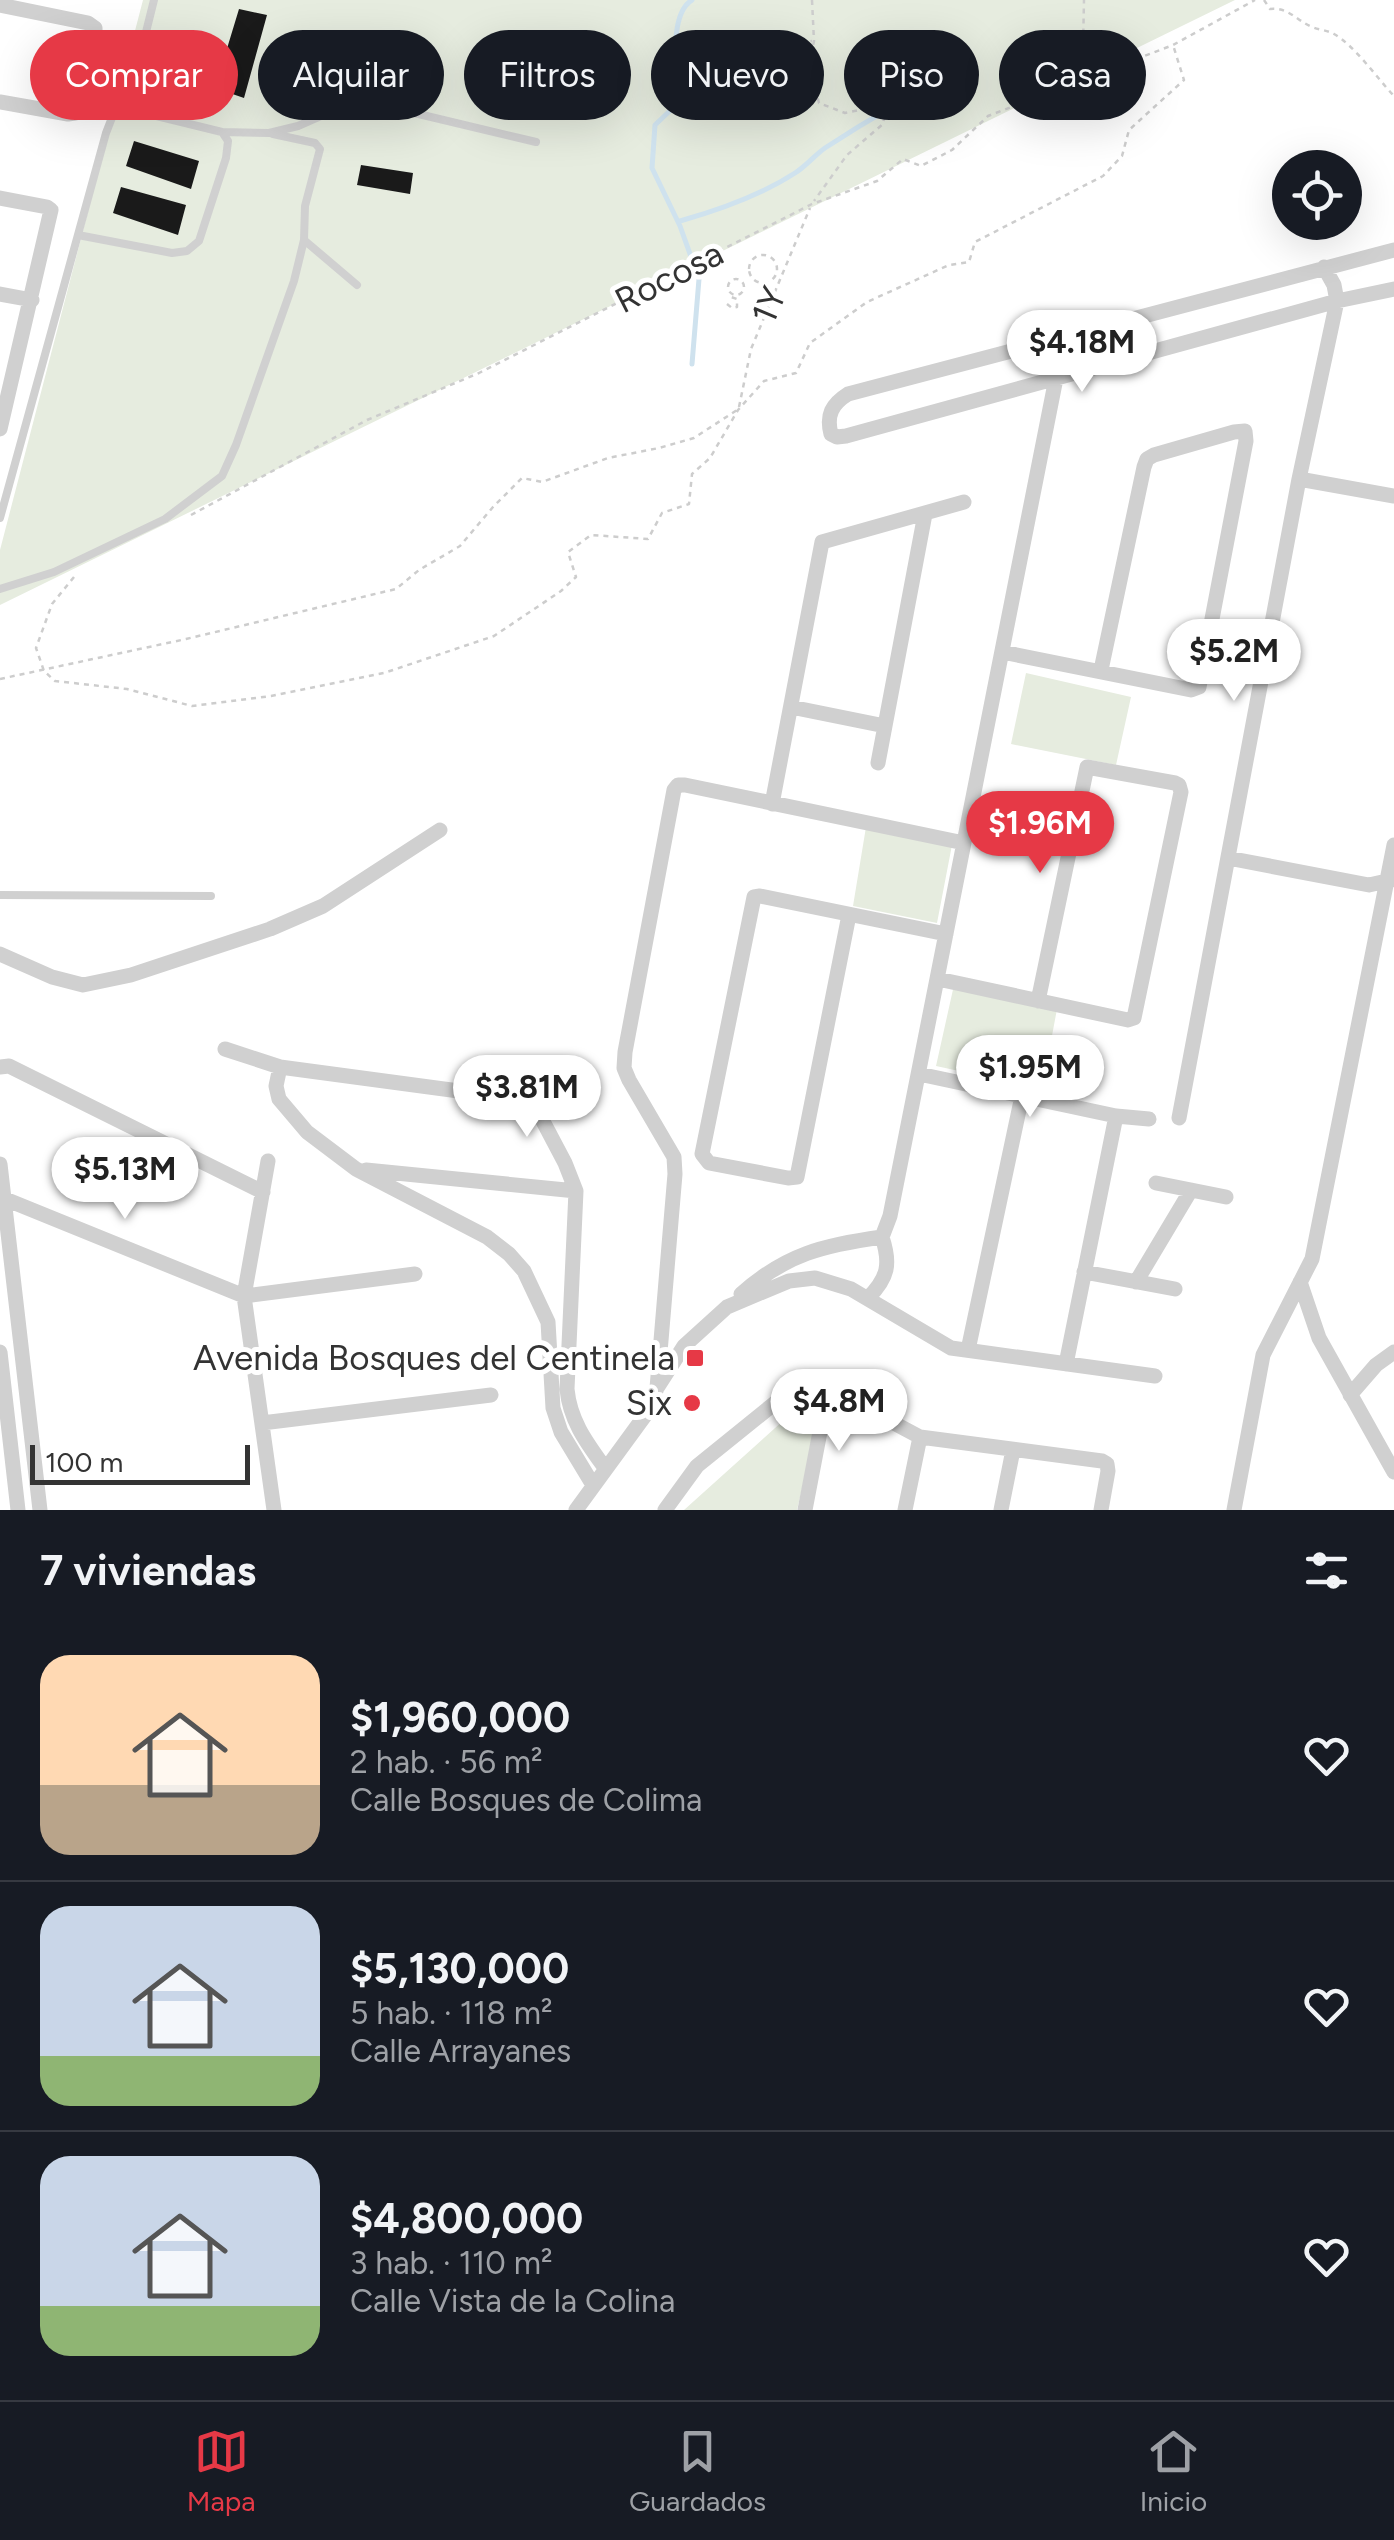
<!DOCTYPE html>
<html lang="es">
<meta charset="utf-8">
<style>
:root{--surface:#171b24;--page:#20242c;--text:#f1f3f6;--muted:#9ea1a6;--line:#363941;--accent:#e63946}
body{margin:0;font-family:Figtree,sans-serif;background:var(--page);color:var(--text);height:100vh;display:flex;flex-direction:column;font-size:38px;white-space:nowrap}
*{box-sizing:border-box;margin:0}
p{font-size:32px;color:var(--muted)}
.icon{flex:none;width:55px;height:55px;fill:none;stroke:currentColor;stroke-width:2;stroke-linecap:round;stroke-linejoin:round}
.map{position:relative;height:1510px;overflow:hidden}
.panel{display:flex;flex-direction:column;background:var(--surface);flex:1}
.panel>*{flex:none}
.top-card{position:absolute;left:30px;top:30px;width:1335px;height:90px;display:flex;gap:20px}
.tools{position:absolute;left:1272px;top:150px;display:grid;gap:20px}
.tools a{display:grid;place-items:center;width:90px;height:90px;border-radius:50%;background:var(--surface);box-shadow:0 10px 40px #0002;font-size:50px}
.scale{position:absolute;left:30px;bottom:25px;width:220px;box-sizing:border-box;padding-left:10px;border:5px solid #333;border-top:0;font-size:28px;line-height:35px;white-space:nowrap;color:#333;-webkit-text-stroke:8px #fff;paint-order:stroke}
.price{position:absolute;translate:-50% -85px;padding:0 22px;border-radius:35px;background:#fff;color:#222;font-size:32px;line-height:65px;filter:drop-shadow(0 2px 5px #0008)}
.price::after{content:'';position:absolute;left:50%;top:60px;width:30px;height:22px;margin-left:-15px;background:inherit;clip-path:polygon(0 0,100% 0,50% 100%)}
.price.on{background:var(--accent);color:#fff}
ul{padding:0;list-style:none}
li{display:flex;align-items:center;gap:30px;height:250px;padding:0 40px}
li+li{border-top:2px solid var(--line)}
li span{display:grid;place-items:center;flex:none;width:280px;height:200px;border-radius:30px;color:#555}
li>.icon{margin-inline-start:auto}
span .icon{width:120px;height:120px;fill:#fffc;stroke-width:1}
li b{font-size:42px}
h2{display:flex;justify-content:space-between;align-items:center;height:120px;padding:0 40px;font-size:42px}
.chip{padding:0 35px;border-radius:45px;background:var(--surface);box-shadow:0 10px 40px #0002;font-size:35px;line-height:90px}
.chip.on{background:var(--accent);color:#fff}
.tabs{display:flex;justify-content:space-around;align-items:center;height:140px;border-top:2px solid var(--line);background:var(--surface);font-size:28px;color:var(--muted)}
.tabs a{display:grid;justify-items:center;gap:5px}
.tabs .on{color:var(--accent)}
.map>svg:first-child{display:block}
</style>
<div class="map">
<svg width="1394" height="1510" viewBox="0 0 1394 1510">
<rect width="100%" height="100%" fill="#fff"/>
<path fill="#e6ecdf" d="M143 0H1235L0 605V550Z
M1026 673 1131 697 1116 765 1011 744Z
M866 827 952 845 937 923 853 906Z
M954 985 1057 1009 1042 1089 936 1066Z
M817 1398 821 1407 797 1510H684L805 1401Z"/>
<g fill="none" stroke-linecap="round" stroke-linejoin="round">
<path stroke="#cfe2ee" stroke-width="5" d="M680 221C719 210 761 195 795 173 806 166 815 155 825 148 869 119 915 93 962 70
M692 364 699 279 680 226 652 168 655 125 677 104C678 77 667 15 692 0"/>
</g>
<path fill="#1a1a1a" d="M239 9 267 15 244 98 215 88Z
M134 141 199 161 191 189 126 166Z
M361 165 413 173 410 194 357 185Z
M121 187 186 205 178 235 113 213Z"/>
<g fill="none" stroke-linecap="round" stroke-linejoin="round">
<path stroke="#cdcdcd" stroke-width="2.5" stroke-dasharray="5 5" stroke-linecap="butt" d="M812 0 814 41 809 66 819 103 845 113 879 106 885 112 883 124 847 155 814 201
M1264 0 1270 9C1288 7 1296 20 1312 27 1319 30 1327 30 1334 34 1355 46 1377 78 1394 96
M764 59 796 44 812 41
M1070 81 1083 48 1084 0
M749 269a14 14 0 1 1 28 0a14 14 0 1 1-28 0Z
M728 287a8 8 0 1 1 16 0a8 8 0 1 1-16 0Z
M727 304 732 308 737 307V299L731 297
M739 407 751 349 810 208
M191 515 367 420 479 373 812 204 877 181 903 159 921 166 952 150 988 116 1173 45 1255 0
M74 577 52 604 36 648 44 671 55 681 127 689 192 706 271 696 384 673 494 636 561 591 576 577 568 552 591 535 648 539 662 513 689 504 692 474 710 458 738 410 764 381 796 373 810 343 867 302 949 265 969 262 975 242 1103 176 1122 156 1129 130 1184 80 1173 45
M0 679 186 639 396 589 419 570 460 546 493 507 522 478 542 482 608 458 659 448 694 438 737 410"/>
<path stroke="#d0d0d0" stroke-width="8" d="M123 111 134 80 154 0
M222 132 269 133 298 126 348 104 385 106 536 142
M273 134 315 143 320 149 305 206 304 240 357 285
M0 518 106 133 113 115 123 111 132 110 222 132 228 141 226 158 199 241 187 251 172 253 78 235
M0 589 54 572 165 519 222 476 236 445 294 281 304 240
M0 895 211 896"/>
<path stroke="#d0d0d0" stroke-width="15" d="M0 5 88 23 95 28V36L75 113 68 114 0 102
M0 198 47 207 51 210 0 429
M1394 250 848 394C832 404 826 415 831 434L837 437 846 436 1337 301 1394 289
M0 294 32 300
M1299 479 1394 496
M1002 652 1191 690 1199 687 1246 441 1245 431 1234 432 1154 455 1147 459 1144 467 1101 670
M791 707 885 726
M878 763 925 514
M772 804 822 542 964 502
M1228 858 1369 885 1391 880
M849 915 797 1177 788 1178 709 1163 702 1154 754 897 760 896 946 934
M0 954 52 977 83 985 131 975 270 929 323 906 440 830
M938 979 1128 1020 1134 1018 1181 792 1179 785 1175 783 1087 767 1038 1001
M225 1049 280 1067 533 1101
M0 1067 9 1066 263 1192
M280 1067 276 1086 279 1099 307 1132 356 1169 487 1237 509 1254 524 1271 548 1322 553 1408 561 1432 593 1485
M517 1072 565 1163 576 1191 567 1389C570 1421 587 1443 605 1468
M919 1074 1116 1116 1149 1119
M1179 1118 1299 479 1337 301 1334 285 1324 267
M268 1161 244 1296 274 1510
M0 1164 40 1510
M366 1170 576 1191
M1156 1183 1226 1197
M0 1197 244 1296 415 1274
M882 1237 890 1216 1064 338
M1084 1272 1175 1289
M1136 1282 1191 1190
M1300 1282 1319 1338 1394 1472
M741 1294C786 1254 824 1245 882 1237
M868 1298C888 1278 891 1264 882 1237
M968 1350 1022 1096
M0 1352 18 1510
M1066 1364 1116 1116
M657 1388 675 1174 674 1157 629 1080 624 1068 625 1052 674 790 678 785H685L964 843
M1350 1395 1376 1365 1394 1352
M262 1423 491 1395
M576 1510 649 1410 657 1388 684 1346 727 1307 789 1281 815 1278 851 1289 951 1348 1155 1376
M665 1510 697 1466 801 1382 815 1381 920 1437 1102 1461 1107 1464 1108 1471 1101 1510
M805 1510 828 1390
M905 1510 920 1437
M1001 1510 1013 1450
M1234 1510 1263 1355 1312 1259 1394 845"/>
</g>
<g fill="#e63946" stroke="#fff" stroke-width="4">
<rect x="685" y="1348" width="20" height="20" rx="5"/>
<circle cx="692" cy="1403" r="10"/>
</g>
<g text-anchor="middle" dominant-baseline="central" stroke-width="10" stroke-linejoin="round" paint-order="stroke">
<g font-size="35" fill="#333" stroke="#fff">
<text transform="translate(669 277) rotate(-27)">Rocosa</text>
<text transform="translate(769 305) rotate(-67)">1Y</text>
</g>
<g font-size="35" fill="#333" stroke="#fff" text-anchor="end">
<text x="675" y="1358">Avenida Bosques del Centinela</text>
<text x="672" y="1403">Six</text>
</g>
</g>
</svg>
<div class="tools">
<a><svg class="icon" aria-label="locate" viewBox="0 0 24 24"><circle cx="12" cy="12" r="6"/><path d="M12 2v4M12 18v4M2 12h4M18 12h4"/></svg></a>
</div>
<div class="scale">100 m</div>
<b class="price" style="left:1082px;top:395px">$4.18M</b>
<b class="price" style="left:1234px;top:704px">$5.2M</b>
<b class="price on" style="left:1040px;top:876px">$1.96M</b>
<b class="price" style="left:1030px;top:1120px">$1.95M</b>
<b class="price" style="left:527px;top:1140px">$3.81M</b>
<b class="price" style="left:125px;top:1222px">$5.13M</b>
<b class="price" style="left:839px;top:1454px">$4.8M</b>
<div class="top-card">
<a class="chip on">Comprar</a>
<a class="chip">Alquilar</a>
<a class="chip">Filtros</a>
<a class="chip">Nuevo</a>
<a class="chip">Piso</a>
<a class="chip">Casa</a>
</div>
</div>
<section class="panel">
<h2>7 viviendas<svg class="icon" aria-label="filters" viewBox="0 0 24 24"><path d="M4 7h16M4 17h16"/><circle cx="9" cy="7" r="2"/><circle cx="15" cy="17" r="2"/></svg></h2>
<ul>
<li><span style="background:linear-gradient(#ffd9b3 65%,#b9a48a 0)"><svg class="icon" aria-label="home" viewBox="0 0 24 24"><path d="M3 11l9-7 9 7M6 9v11h12V9"/></svg></span><div><b>$1,960,000</b><p>2 hab. · 56 m²</p><p>Calle Bosques de Colima</p></div><svg class="icon" aria-label="heart" viewBox="0 0 24 24"><path d="M12 20l-8-8c-3-5 5-10 8-4 3-6 11-1 8 4z"/></svg></li>
<li><span style="background:linear-gradient(#c9d6e8 75%,#8fb573 0)"><svg class="icon" aria-label="home" viewBox="0 0 24 24"><path d="M3 11l9-7 9 7M6 9v11h12V9"/></svg></span><div><b>$5,130,000</b><p>5 hab. · 118 m²</p><p>Calle Arrayanes</p></div><svg class="icon" aria-label="heart" viewBox="0 0 24 24"><path d="M12 20l-8-8c-3-5 5-10 8-4 3-6 11-1 8 4z"/></svg></li>
<li><span style="background:linear-gradient(#c9d6e8 75%,#8fb573 0)"><svg class="icon" aria-label="home" viewBox="0 0 24 24"><path d="M3 11l9-7 9 7M6 9v11h12V9"/></svg></span><div><b>$4,800,000</b><p>3 hab. · 110 m²</p><p>Calle Vista de la Colina</p></div><svg class="icon" aria-label="heart" viewBox="0 0 24 24"><path d="M12 20l-8-8c-3-5 5-10 8-4 3-6 11-1 8 4z"/></svg></li>
</ul>
</section>
<nav class="tabs">
<a class="on"><svg class="icon" aria-label="map" viewBox="0 0 24 24"><path d="M3 6l6-2 6 2 6-2v14l-6 2-6-2-6 2zM9 4v14M15 6v14"/></svg>Mapa</a>
<a><svg class="icon" aria-label="saved" viewBox="0 0 24 24"><path d="M7 4h10v16l-5-4-5 4z"/></svg>Guardados</a>
<a><svg class="icon" aria-label="home" viewBox="0 0 24 24"><path d="M3 11l9-7 9 7M6 9v11h12V9"/></svg>Inicio</a>
</nav>
